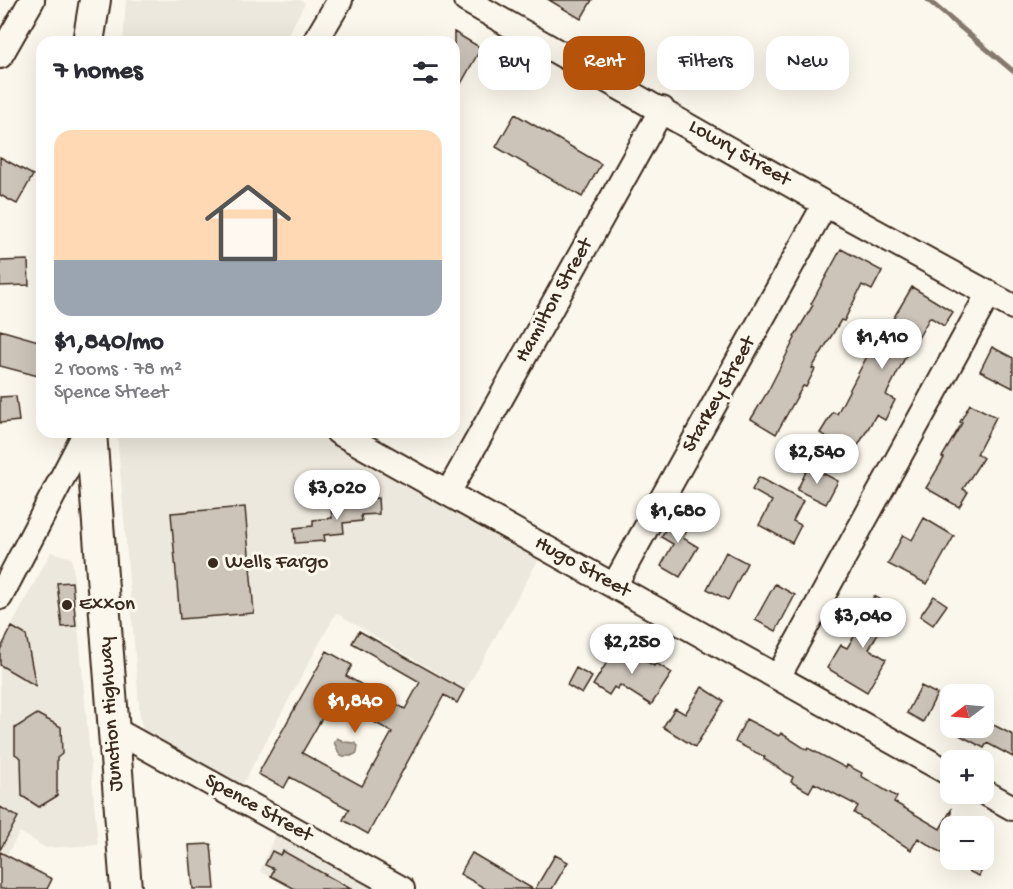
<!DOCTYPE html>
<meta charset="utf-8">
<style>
:root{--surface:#fff;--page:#f7f7f7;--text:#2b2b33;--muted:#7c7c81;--accent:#b45309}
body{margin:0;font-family:"Gochi Hand",sans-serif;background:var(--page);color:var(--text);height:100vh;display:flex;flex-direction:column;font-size:22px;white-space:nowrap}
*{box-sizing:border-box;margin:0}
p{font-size:20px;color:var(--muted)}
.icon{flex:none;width:33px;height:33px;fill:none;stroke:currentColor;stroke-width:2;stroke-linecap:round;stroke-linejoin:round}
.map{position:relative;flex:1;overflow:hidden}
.drawer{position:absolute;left:36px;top:36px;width:424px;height:402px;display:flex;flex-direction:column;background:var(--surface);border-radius:18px;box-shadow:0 6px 24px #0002}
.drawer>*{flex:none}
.hud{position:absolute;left:478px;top:36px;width:444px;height:54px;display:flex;gap:12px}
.needle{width:39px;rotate:254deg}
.tools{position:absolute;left:940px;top:684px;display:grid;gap:12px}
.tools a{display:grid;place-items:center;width:54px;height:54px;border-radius:12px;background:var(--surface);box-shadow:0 6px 24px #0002;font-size:30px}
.price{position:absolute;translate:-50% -51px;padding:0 14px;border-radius:21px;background:#fff;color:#222;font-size:20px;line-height:39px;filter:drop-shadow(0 2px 3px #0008)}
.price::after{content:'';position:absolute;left:50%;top:36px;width:18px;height:14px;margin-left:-9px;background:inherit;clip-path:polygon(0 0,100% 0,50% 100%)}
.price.selected{background:var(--accent);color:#fff}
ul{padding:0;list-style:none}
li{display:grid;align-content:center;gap:12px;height:318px;padding:0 18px}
li span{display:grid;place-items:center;height:186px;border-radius:18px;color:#555}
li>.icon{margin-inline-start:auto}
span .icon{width:108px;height:108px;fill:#fffc;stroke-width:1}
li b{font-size:26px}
h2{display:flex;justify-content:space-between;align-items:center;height:72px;padding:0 18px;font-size:26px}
.tag{padding:0 21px;border-radius:18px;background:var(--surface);box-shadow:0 6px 24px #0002;font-size:21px;line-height:54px}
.tag.selected{background:var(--accent);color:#fff}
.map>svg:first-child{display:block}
</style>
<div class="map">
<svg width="1013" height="889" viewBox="0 0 1013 889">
<rect width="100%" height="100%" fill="#fbf7ec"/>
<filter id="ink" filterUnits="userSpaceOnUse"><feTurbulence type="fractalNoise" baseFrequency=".0167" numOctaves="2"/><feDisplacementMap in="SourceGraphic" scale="12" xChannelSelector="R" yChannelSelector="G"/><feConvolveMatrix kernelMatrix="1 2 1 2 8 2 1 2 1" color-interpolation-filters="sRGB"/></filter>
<g filter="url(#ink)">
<path fill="#ede8dd" d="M126 0H300L305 3 284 42H123Z
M117 432H313L540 557 466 690 336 613 240 789 158 743 143 730 140 718Z
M51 552 72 558 98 845 46 848 20 832 0 867V647Z
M275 835 373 889H292L260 871Z"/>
<path fill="#b6aea2" stroke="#85796d" stroke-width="1.5" d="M337 738 345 742 355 743 358 746 357 753 351 756H340L334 742Z"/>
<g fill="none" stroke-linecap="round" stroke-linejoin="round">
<path stroke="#85796d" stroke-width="5" d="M928 0 1013 71"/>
</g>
<path fill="#ccc4b9" stroke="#3b2a1e" stroke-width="1.5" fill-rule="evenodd" d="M549 0H592L581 19Z
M454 32 481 48 454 96Z
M515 114 601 164 582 197 496 147Z
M0 157 33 175 17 204 0 195Z
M841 249 882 271 872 290 862 285 844 321 841 320 812 368 815 369 806 387 803 386 776 434 751 419 768 391 795 338 794 337 813 305 811 304Z
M28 260 29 285 0 286V261Z
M912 287 953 312 944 326 930 317 912 349 910 348 886 395 895 400 885 420 876 415 853 454 820 433 833 412 837 414 876 339 873 337 880 325 887 329Z
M0 330 42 342V377L0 366Z
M992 347 1013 358V388L980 371Z
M16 396 19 421 0 423V397Z
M970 404 996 417 977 454 983 458 963 489 968 492 959 507 926 488 944 458 942 457 962 423 960 422Z
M809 466 838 481 826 504 797 490Z
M759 477 803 501 793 521 801 525 792 543 759 525 772 501 752 490Z
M378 498 379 514 361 515 362 521 343 523 344 533 324 535 325 541 295 543 294 528 313 526V520L332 518 331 508 349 506 348 500Z
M245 507 254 613 180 619 171 513Z
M677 510 693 520 683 538 698 547 680 577 661 566 673 544 661 537Z
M924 518 954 536 927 584 888 564 903 535 912 540Z
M726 552 747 563 728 600 707 589Z
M72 582 76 626 62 627 57 583Z
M775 584 795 595 776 631 755 620Z
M874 596 893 607 869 649 886 659 867 692 827 668 841 645 847 648 862 624 858 622Z
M934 596 947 605 933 625 920 616Z
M12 627 26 635 36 686 0 665V650Z
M359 631 464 690 457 703 444 695 368 834 343 820 349 809 290 777 284 788 258 774 327 651 352 665 346 676 405 709 420 682 352 643ZM333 699 392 732 362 786 302 753Z
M618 644 654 666 656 663 672 673 651 705 620 685 617 689 614 687 609 695 593 685Z
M576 668 592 677 582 694 567 685Z
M921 686 937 694 923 722 907 713Z
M702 687 724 701 695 747 663 727 675 708 685 714Z
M37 714 61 727 62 754 57 758V796L39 807 22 796 21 758 15 754V728Z
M746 719 779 736 781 733 807 750 808 748 846 768 847 765 862 773 861 776 897 797 894 802 940 829 951 810V859L918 838 911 850 854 813 858 806 814 783 809 792 791 782 793 777 764 759 765 757 735 742Z
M984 720 1013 735V757L987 743 984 748 946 728H984Z
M0 807 18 817 0 850Z
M211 844 215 889H193L189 845Z
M272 851 280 855 283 851 351 889H295L271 876 274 869 265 865Z
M0 852 52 879 47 889H0Z
M472 853 533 889H486L460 874Z
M555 855 568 862 552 889H535Z
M944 860H987L979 876Z"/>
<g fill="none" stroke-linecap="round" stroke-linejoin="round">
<g stroke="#3b2a1e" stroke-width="28">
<path id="minor" d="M466 0 825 204 1013 307
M315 42 340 0
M0 56 32 0
M338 432 951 774
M448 493 662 109
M614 586 825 204
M0 597 86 432
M778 677 989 293
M113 729 402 889
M984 792 1013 808"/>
</g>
<g stroke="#3b2a1e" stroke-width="34">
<path id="major" d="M88 42 95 0
M91 432 126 889"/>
</g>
<use href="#minor" stroke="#fbf7ec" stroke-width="24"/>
<use href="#major" stroke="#fbf7ec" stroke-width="30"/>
</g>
</g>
<g fill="#3b2a1e" stroke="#fbf7ec" stroke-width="2">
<circle cx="213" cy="563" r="6"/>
<circle cx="67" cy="605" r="6"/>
</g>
<g text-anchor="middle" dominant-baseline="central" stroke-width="6" stroke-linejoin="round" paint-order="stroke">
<g font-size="21" fill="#3b2a1e" stroke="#fbf7ec">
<text transform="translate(739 154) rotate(30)">Lowry Street</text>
<text transform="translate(555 301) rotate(-61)">Hamilton Street</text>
<text transform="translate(720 395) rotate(-61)">Starkey Street</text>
<text transform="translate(582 568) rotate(29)">Hugo Street</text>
<text transform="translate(112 714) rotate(-94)">Junction Highway</text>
<text transform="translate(258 809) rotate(29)">Spence Street</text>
</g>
<g font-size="21" fill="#3b2a1e" stroke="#fbf7ec" text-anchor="start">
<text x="225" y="563">Wells Fargo</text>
<text x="79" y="605">Exxon</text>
</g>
</g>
</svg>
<div class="tools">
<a><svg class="needle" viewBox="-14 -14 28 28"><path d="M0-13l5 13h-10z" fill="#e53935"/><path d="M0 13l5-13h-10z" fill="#7c7c81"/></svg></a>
<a>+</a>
<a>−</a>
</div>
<b class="price" style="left:882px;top:370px">$1,410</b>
<b class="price" style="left:817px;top:485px">$2,540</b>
<b class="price" style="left:337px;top:521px">$3,020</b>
<b class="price" style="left:678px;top:544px">$1,680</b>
<b class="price" style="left:863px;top:649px">$3,040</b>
<b class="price" style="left:632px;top:675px">$2,250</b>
<b class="price selected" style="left:355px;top:734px">$1,840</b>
<div class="hud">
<a class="tag">Buy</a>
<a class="tag selected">Rent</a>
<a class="tag">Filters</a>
<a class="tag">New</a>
</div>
<section class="drawer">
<h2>7 homes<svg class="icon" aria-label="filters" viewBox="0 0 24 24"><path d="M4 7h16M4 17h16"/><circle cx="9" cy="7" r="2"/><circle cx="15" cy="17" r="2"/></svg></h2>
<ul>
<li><span style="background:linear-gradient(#ffd9b3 70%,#9aa5b1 0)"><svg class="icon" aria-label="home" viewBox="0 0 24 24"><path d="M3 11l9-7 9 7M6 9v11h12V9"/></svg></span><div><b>$1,840/mo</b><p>2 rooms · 78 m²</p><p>Spence Street</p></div></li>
</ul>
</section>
</div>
